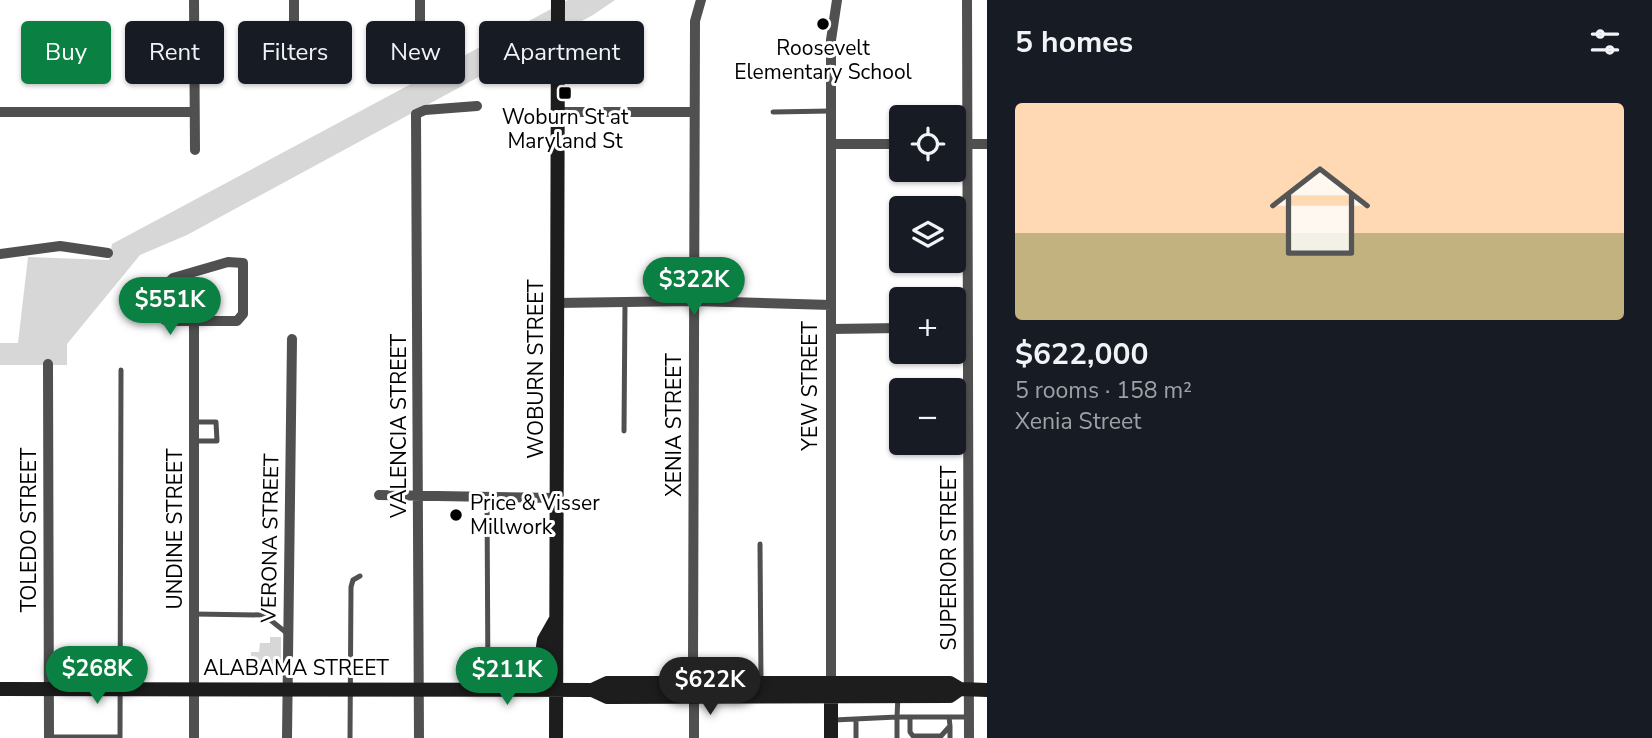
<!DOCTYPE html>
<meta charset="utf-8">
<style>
:root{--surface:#171b24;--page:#242831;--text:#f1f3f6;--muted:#9ea1a6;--accent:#0b8043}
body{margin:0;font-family:"Nunito Sans",sans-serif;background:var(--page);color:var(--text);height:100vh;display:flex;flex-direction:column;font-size:26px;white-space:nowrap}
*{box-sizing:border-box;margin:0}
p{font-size:23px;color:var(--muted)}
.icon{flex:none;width:38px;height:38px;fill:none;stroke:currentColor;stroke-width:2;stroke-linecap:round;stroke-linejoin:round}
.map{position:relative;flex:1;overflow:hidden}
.details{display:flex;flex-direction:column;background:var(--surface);width:665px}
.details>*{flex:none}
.top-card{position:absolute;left:21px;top:21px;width:665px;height:63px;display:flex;gap:14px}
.tools{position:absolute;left:889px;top:105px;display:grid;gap:14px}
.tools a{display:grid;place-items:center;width:77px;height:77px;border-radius:7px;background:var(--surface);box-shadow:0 2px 5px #0004;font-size:35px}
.price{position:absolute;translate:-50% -60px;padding:0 16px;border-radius:24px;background:var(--accent);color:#fff;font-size:23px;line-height:46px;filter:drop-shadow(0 2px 4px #0008)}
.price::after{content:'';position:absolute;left:50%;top:42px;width:21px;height:16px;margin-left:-10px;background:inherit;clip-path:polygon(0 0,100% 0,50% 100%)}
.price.on{background:#222;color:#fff}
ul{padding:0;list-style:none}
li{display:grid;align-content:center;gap:14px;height:371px;padding:0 28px}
li span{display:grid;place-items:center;height:217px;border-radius:7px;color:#555}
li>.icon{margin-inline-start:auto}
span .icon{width:126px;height:126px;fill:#fffc;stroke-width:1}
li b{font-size:30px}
h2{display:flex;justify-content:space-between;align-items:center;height:84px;padding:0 28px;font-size:30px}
.tag{padding:0 24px;border-radius:7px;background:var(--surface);box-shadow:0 2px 5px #0004;font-size:24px;line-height:63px}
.tag.on{background:var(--accent);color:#fff}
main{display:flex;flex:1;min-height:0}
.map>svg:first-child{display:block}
</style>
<main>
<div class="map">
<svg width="987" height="738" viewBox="0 0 987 738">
<rect width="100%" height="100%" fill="#fff"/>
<path fill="#d7d7d7" d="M568 0H615L593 15 187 235 140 255 67 344V365H0V343H18L28 257 109 260 112 244Z
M270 637H281V670H251V652H259L260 643H270Z"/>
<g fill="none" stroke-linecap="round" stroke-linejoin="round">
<path stroke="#505050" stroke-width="5" d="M773 112 831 111
M194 422H216L217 441H195
M624 431 625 303
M487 495 488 688
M760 544 761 683
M194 614 264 615 288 634
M898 696 897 717H968
M910 717V732L913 736H941L950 726 949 717
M834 720 897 717V738
M950 726V738
M49 737H120
M120 738 121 370
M350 738 351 587 353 580 360 576
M856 738V720"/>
<path stroke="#505050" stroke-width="10" d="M194 0 195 150
M294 0V45
M420 0V34
M967 0 969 738
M0 112H194
M558 112H694
M831 144H901
M954 144H987
M0 254 60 246 108 253
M228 262 243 263V314L237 321H167L156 314 163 303 165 286 173 278Z
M557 303 693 301 831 305
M831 329 901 328
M48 364 49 738
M379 495 557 498
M689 683 693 666 695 21 701 0
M831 683V40L837 0
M694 696V738
M194 738V321
M287 738 292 339
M419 738 416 114 425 110 477 106"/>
<path stroke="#1d1d1d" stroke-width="14" d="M831 687V738
M0 689 592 690 607 697 950 696 960 689
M526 689 539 673 544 640 556 619
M592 690 607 683H950L960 689 987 690
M556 738 558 0"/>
</g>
<g fill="#000" stroke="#fff" stroke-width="2.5">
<circle cx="823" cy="24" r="7"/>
<rect x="558" y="86" width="14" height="14" rx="3.5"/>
<circle cx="456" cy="515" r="7"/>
</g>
<g text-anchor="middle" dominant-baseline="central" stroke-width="6" stroke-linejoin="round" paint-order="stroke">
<g font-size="21" fill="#000" stroke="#fff">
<text x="823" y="48">Roosevelt<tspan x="823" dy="24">Elementary School</tspan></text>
<text x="565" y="117">Woburn St at<tspan x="565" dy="24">Maryland St</tspan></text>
<text x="470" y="503" text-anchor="start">Price &amp; Visser<tspan x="470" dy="24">Millwork</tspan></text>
</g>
<g font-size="21" fill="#000" stroke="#fff">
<text transform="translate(536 369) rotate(-90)">WOBURN STREET</text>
<text transform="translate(810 386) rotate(-90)">YEW STREET</text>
<text transform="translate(674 425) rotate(-90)">XENIA STREET</text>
<text transform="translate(399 426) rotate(-90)">VALENCIA STREET</text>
<text transform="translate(175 529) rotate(-90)">UNDINE STREET</text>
<text transform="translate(29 530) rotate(-90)">TOLEDO STREET</text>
<text transform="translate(270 538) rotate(-89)">VERONA STREET</text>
<text transform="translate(949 558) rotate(-90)">SUPERIOR STREET</text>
<text x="296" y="668">ALABAMA STREET</text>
</g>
</g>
</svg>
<div class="tools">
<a><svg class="icon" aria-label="locate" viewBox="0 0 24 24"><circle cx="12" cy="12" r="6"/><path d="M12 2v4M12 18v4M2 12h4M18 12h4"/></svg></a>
<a><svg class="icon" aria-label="layers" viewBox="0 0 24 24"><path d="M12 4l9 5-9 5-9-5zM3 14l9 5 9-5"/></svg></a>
<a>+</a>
<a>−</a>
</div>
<b class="price" style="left:694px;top:317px">$322K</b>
<b class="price" style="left:170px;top:337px">$551K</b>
<b class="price" style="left:97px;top:706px">$268K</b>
<b class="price" style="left:507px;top:707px">$211K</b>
<b class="price on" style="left:710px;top:717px">$622K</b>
<div class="top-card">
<a class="tag on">Buy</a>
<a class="tag">Rent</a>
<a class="tag">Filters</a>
<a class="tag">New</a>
<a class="tag">Apartment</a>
</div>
</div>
<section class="details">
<h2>5 homes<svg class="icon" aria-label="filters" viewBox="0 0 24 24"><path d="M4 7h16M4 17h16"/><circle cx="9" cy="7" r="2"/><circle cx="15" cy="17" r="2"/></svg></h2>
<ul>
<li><span style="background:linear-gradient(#ffd9b3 60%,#c2b280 0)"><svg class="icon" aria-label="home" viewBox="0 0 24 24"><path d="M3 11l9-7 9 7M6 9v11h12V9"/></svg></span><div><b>$622,000</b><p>5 rooms · 158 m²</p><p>Xenia Street</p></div></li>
</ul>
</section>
</main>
